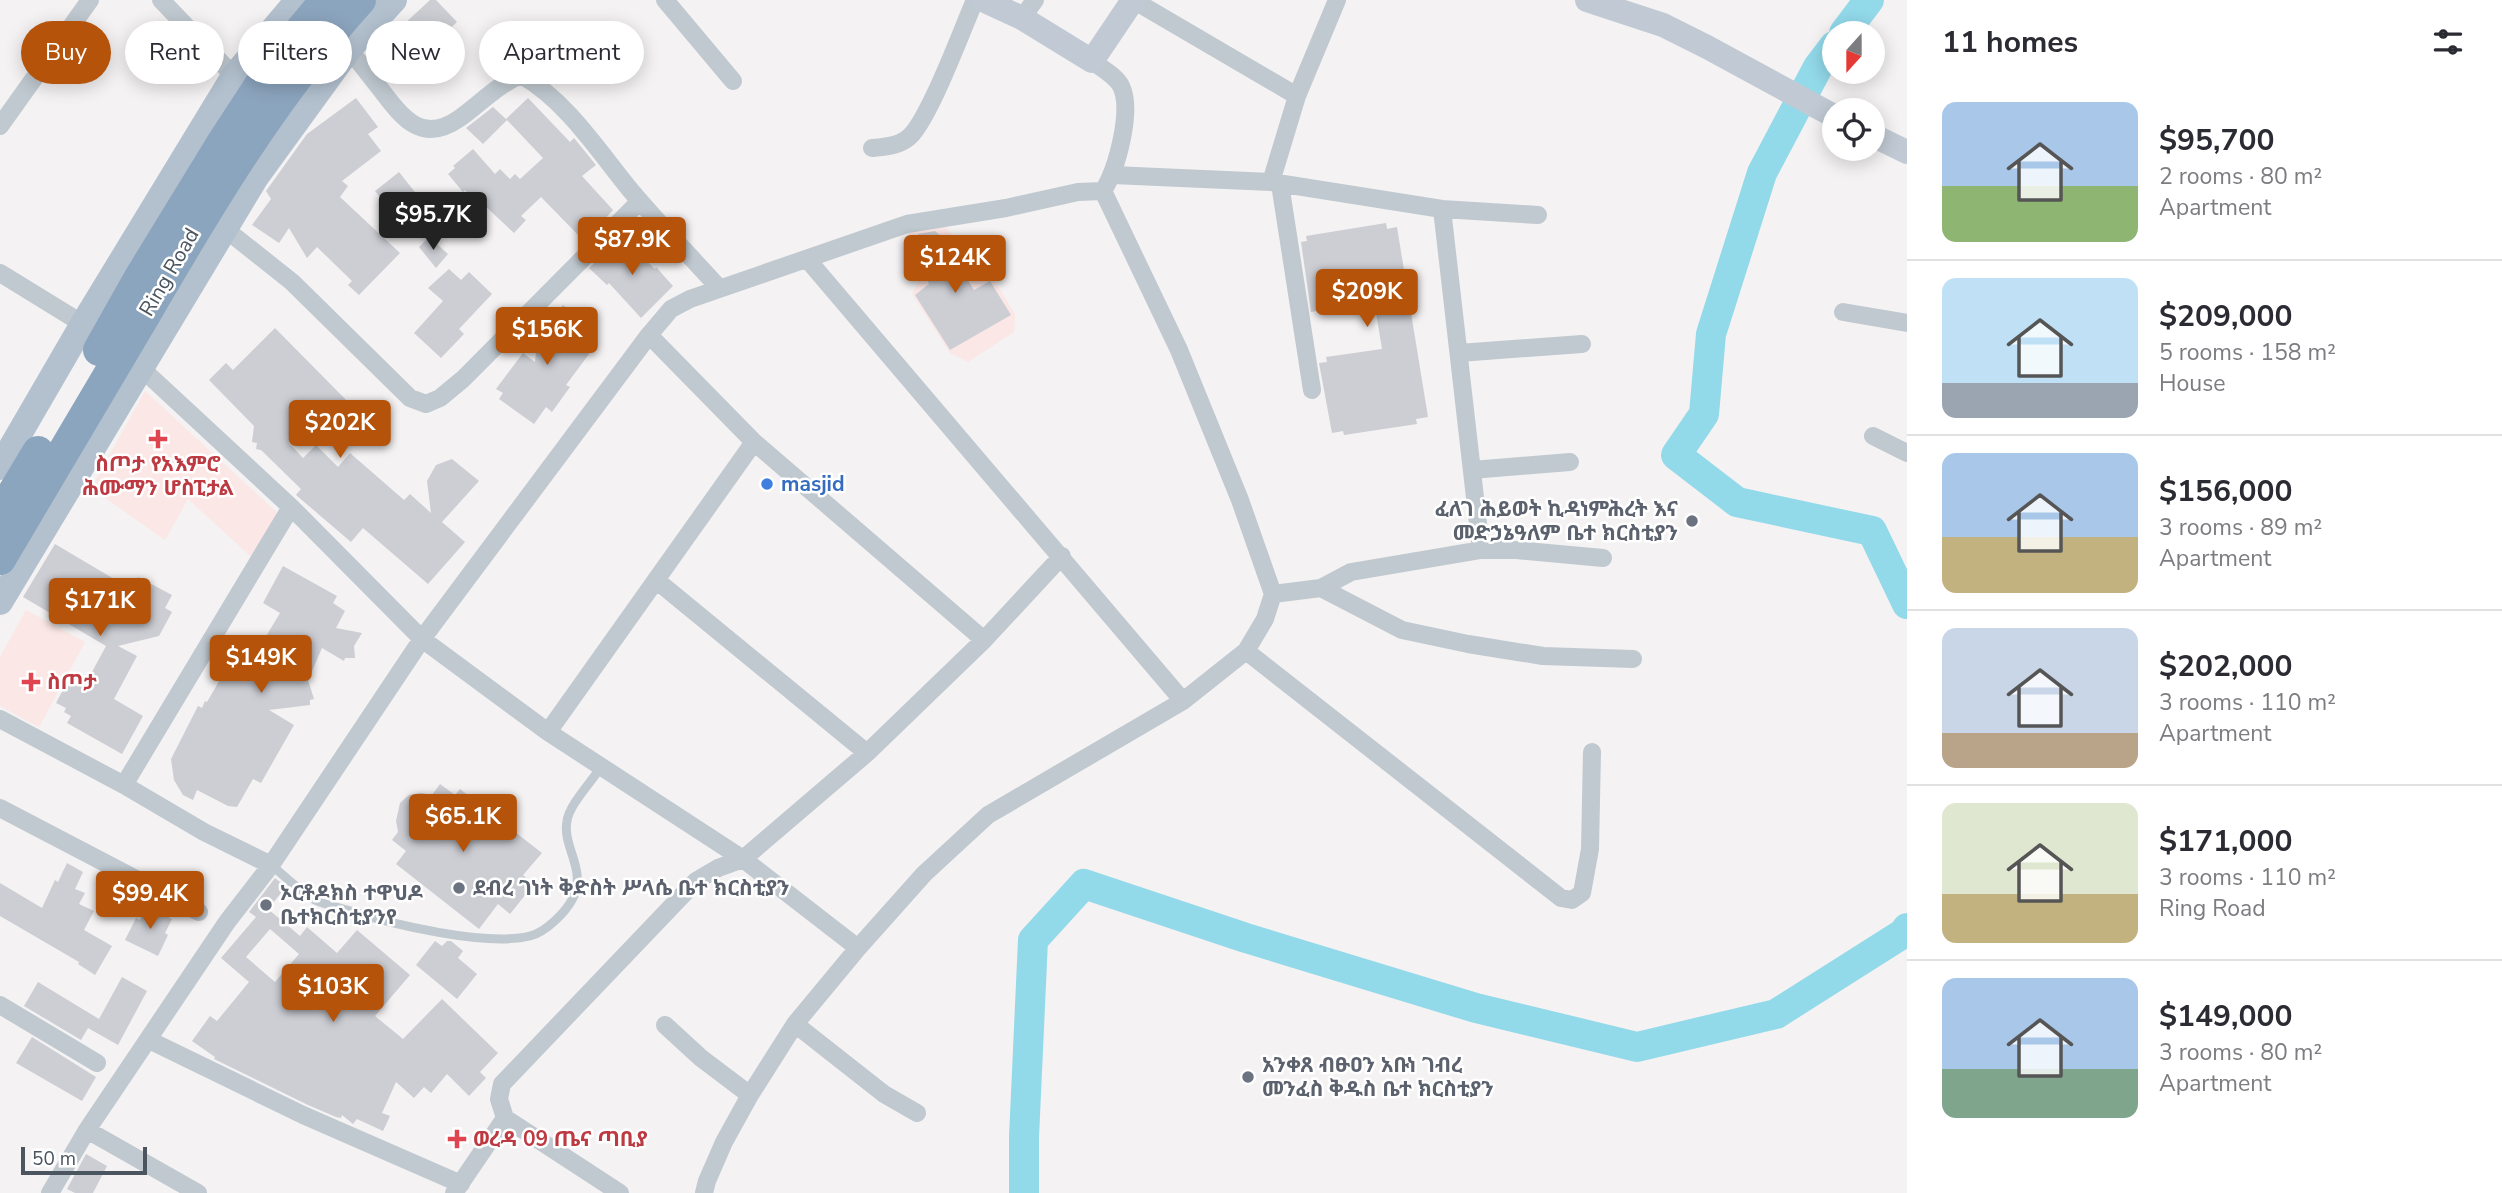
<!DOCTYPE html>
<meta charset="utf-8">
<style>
:root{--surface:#fff;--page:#f2f2f3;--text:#2b2b33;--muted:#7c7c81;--line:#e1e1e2;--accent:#b45309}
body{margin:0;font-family:"Nunito Sans","Noto Sans Ethiopic",sans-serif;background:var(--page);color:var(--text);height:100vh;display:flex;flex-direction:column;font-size:26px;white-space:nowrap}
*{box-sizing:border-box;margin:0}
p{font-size:23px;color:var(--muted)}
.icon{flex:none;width:38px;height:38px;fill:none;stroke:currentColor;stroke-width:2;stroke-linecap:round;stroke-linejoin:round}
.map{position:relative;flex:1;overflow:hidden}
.panel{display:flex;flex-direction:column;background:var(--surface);width:595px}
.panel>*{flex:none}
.hud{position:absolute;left:21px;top:21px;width:665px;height:63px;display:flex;gap:14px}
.needle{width:46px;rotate:201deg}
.buttons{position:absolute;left:1822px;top:21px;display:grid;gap:14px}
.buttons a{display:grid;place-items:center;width:63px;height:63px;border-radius:50%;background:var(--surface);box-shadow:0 4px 18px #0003;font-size:35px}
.scale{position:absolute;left:21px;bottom:18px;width:126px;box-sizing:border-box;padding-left:7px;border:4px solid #4a555f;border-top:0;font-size:19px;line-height:24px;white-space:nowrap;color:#4a555f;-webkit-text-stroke:5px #fff;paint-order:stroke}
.price{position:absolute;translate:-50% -60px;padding:0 16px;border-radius:7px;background:var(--accent);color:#fff;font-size:23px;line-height:46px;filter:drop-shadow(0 2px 4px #0008)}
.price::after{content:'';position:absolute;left:50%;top:42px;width:21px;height:16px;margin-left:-10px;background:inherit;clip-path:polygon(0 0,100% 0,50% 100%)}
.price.on{background:#222;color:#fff}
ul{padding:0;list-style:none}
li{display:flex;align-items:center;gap:21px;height:175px;padding:0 35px}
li+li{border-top:2px solid var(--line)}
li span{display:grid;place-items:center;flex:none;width:196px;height:140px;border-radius:14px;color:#555}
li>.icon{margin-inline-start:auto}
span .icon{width:84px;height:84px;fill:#fffc;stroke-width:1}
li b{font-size:30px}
h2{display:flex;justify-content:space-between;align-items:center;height:84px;padding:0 35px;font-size:30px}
.chip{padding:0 24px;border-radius:32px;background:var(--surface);box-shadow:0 4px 18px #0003;font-size:24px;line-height:63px}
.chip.on{background:var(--accent);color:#fff}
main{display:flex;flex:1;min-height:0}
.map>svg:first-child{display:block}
</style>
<main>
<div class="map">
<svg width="1907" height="1193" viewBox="0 0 1907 1193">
<rect width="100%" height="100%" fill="#f4f2f2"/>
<path fill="#fbe7e5" d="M941 222 999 288 1015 314 1014 332 968 362 950 353 912 294 919 280 907 228Z
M145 391 284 519 258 563 188 499 165 540 91 488Z
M26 610 85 642 39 727 0 706V657Z"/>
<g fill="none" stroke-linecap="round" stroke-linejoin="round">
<path stroke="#92d9ea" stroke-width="30" d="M1844 33 1869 0
M1834 46 1818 67 1762 173 1711 334 1704 414 1676 455 1737 502 1872 531 1907 604
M1024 1193V1137L1033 940 1084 884 1246 938 1476 1008 1637 1047 1776 1014 1904 933 1907 928"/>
</g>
<path fill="#ccced4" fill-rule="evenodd" d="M430 0H436L457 22 427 50 403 25Z
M356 98 378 127 368 134 381 151 342 181 348 186 340 197 400 253 359 295 348 285 352 281 317 247 307 258 289 228 279 243 252 225 271 199 266 191 307 134Z
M528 98 570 142 574 138 596 165 582 176 613 210 584 241 541 197 521 216 526 220 514 233 483 204 481 206 465 190 463 192 448 174 455 168 453 166 473 149 495 174 500 169 510 179 515 174 520 179 543 158 506 119Z
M493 107 507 120 483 144 466 128Z
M399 172 422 201 398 220 375 191Z
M1386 223 1387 229 1397 227 1428 417 1416 419 1417 424 1344 435 1343 431 1332 433 1319 363 1327 362 1326 357 1382 349 1375 307 1324 314 1323 310 1311 312 1301 242 1307 241 1306 236Z
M935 231 951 245 962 271 974 290 990 281 1011 315 950 350 915 295 929 284 918 257 920 240 918 234Z
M429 237 448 254 436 268 419 247Z
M621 237 655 269 656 267 673 286 641 318 609 283 607 285 589 268Z
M449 269 461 280 469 272 492 294 459 329 464 334 441 358 414 333 443 301 428 288Z
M563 305 586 322 578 333 595 346 566 385 570 387 552 412 546 407 534 424 499 399 503 393 496 389 523 353 535 362 538 336Z
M275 328 356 410 327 437 291 401 289 443 303 458 316 445 338 467 350 453 404 500 410 494 431 513 427 481 436 465 452 459 479 481 442 522 465 542 428 584 363 528 351 542 296 495 301 489 261 450 256 449 257 443 252 442 254 426 209 380 226 363 233 370Z
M55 544 131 589 138 577 172 595 165 608 172 612 159 636 118 646 137 656 114 699 143 716 122 754 67 723 71 716 64 712 66 708 56 703 71 675 86 683 106 646 23 597Z
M283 566 337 596 333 603 345 611 336 628 362 633 354 646 355 658H345L344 661 322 648 308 680 314 699 310 700V705L269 710 294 725 261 783 253 779 237 807 228 806 197 790 193 800 183 795 174 780 171 759 198 706 202 708 205 701 207 702 228 666 243 674 249 665 280 613 263 603Z
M440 784 455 795 460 789 542 853 523 875 534 884 510 914 498 904 479 929 396 864 406 851 392 840 398 832 396 821 400 803 409 795 421 793 432 795Z
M67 863 83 872 75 889 85 893 79 904 94 911 84 930 112 946 95 975 78 964 79 962 0 916V883L42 908 55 880 58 882Z
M275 878 286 887 268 909 300 936 307 927 337 953 357 930 410 975 375 1016 403 1039 442 999 498 1053 480 1072 486 1078 469 1096 447 1074 431 1093 424 1087 414 1098 396 1082 382 1113 390 1116 383 1131 357 1119 353 1124 342 1115 341 1118 336 1117 308 1105 214 1059 215 1057 192 1041 210 1016 217 1021 249 982 221 958 256 917 249 912ZM270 929 299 954 275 982 246 957Z
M147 906 172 919 165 933 168 935 158 956 125 940 136 918 140 920Z
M435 941 442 946 447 941H451L463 951 458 958 477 974 457 999 416 965Z
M122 977 147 991 118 1045 88 1028 81 1040 24 1006 38 982 99 1019Z
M32 1037 96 1077 82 1101 16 1063Z
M86 1154 107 1166 93 1193H75L67 1189Z"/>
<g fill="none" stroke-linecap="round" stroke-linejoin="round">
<path stroke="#c0c9d0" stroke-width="9" d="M271 865C285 876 301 893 317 901 326 905 338 907 347 910 391 924 486 947 530 936 546 932 566 912 573 898 587 869 562 847 567 821 569 805 592 781 601 767"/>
<path stroke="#c0c9d0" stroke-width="18" d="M161 0 234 76
M665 0 733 81
M1133 0 1297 96
M1022 18 1035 0
M349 49C360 63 371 77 382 91 404 120 423 144 460 118 481 103 497 85 521 75 567 101 599 152 632 192 660 225 690 256 719 288
M0 126 90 0
M872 148C884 147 898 146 908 138 928 123 963 27 975 0
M1113 175 1271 182 1442 209 1538 215
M1271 182 1297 96 1337 0
M1280 184 1312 390
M1442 209 1481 550
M224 228 292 282 410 398 426 404 440 398 463 379 640 201
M807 259 1183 701
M0 273 83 324
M1843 312 1907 323
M649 335 754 442 984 640
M1459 353 1582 344
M140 367 291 507 422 639 548 732 743 859 858 948
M1873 436 1907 453
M1472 470 1570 462
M656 580 867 753
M1321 588 1402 630 1468 644 1543 656 1633 659
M1273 594 1321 588 1351 572 1481 550H1516L1603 558
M1246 651 1561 898 1572 900 1582 893 1590 849 1592 752
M0 719 124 785 204 832 271 865
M548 732 754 442
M124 785 291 507
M0 808 199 912
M0 1005 97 1063
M795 1024 884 1094 917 1113
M665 1025 701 1058 750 1095
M149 1040 303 1115 461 1184
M87 1130 198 1193
M50 1193 87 1130 227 922 271 865 422 639 649 335 671 309 690 299 907 224 1006 208 1078 192 1103 191
M454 1193 505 1118
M620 1193 505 1118 499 1099 502 1084 696 881 718 868 743 859 867 753 984 640 1062 556
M704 1193 707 1181 724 1142 750 1095 795 1024 858 948 924 874 988 815 1183 701 1246 651 1265 619 1273 594 1240 500 1179 350 1103 191C1117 169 1133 110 1121 86 1116 76 1101 68 1092 61"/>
<path stroke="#c1cad4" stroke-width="24" d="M983 0 1022 18 1092 61 1133 0
M1587 0 1663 25 1707 47 1834 116
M1872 135 1907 152"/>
<path stroke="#b3c1cf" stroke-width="26" d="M0 467 83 324 234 76 298 0
M0 602 256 177 349 49 394 0"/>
<path stroke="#8ca5be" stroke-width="32" d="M99 350 139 279 221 145 277 59 326 0
M0 515 38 452
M0 559C48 478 96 397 144 316 208 206 274 95 360 0"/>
</g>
<g fill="#e0444e" stroke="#fff" stroke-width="2.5">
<path d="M154.5 428.5h7v7h7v7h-7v7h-7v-7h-7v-7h7z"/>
<path d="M27.5 671.5h7v7h7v7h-7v7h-7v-7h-7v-7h7z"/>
<path d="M453.5 1128.5h7v7h7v7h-7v7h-7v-7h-7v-7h7z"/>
</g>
<circle fill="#3f7fe0" stroke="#fff" stroke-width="2.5" cx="767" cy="484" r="7"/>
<g fill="#6b7280" stroke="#fff" stroke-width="2.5">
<circle cx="1692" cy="521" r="7"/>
<circle cx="459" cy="888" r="7"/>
<circle cx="266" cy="905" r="7"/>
<circle cx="1248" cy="1077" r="7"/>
</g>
<g text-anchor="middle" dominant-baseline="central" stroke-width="5" stroke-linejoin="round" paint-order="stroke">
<g font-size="21" fill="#4a555f" stroke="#fff">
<text transform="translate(169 272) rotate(-60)">Ring Road</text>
</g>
<g font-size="21" font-weight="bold" fill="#be3a42" stroke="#fff" text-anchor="start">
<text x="158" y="464" text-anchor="middle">ስጦታ የአእምሮ<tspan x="158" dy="24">ሕሙማን ሆስፒታል</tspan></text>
<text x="47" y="682">ስጦታ</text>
<text x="473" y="1139">ወረዳ 09 ጤና ጣቢያ</text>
</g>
<g font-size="21" font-weight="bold" fill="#366cbe" stroke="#fff" text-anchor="start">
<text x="781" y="484">masjid</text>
</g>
<g font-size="21" font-weight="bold" fill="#5b616d" stroke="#fff" text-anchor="start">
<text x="1678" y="509" text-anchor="end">ፈለገ ሕይወት ኪዳነምሕረት እና<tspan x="1678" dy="24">መድኃኔዓለም ቤተ ክርስቲያን</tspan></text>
<text x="473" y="888">ደብረ ገነት ቅድስት ሥላሴ ቤተ ክርስቲያን</text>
<text x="280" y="893">ኦርቶዶክስ ተዋህዶ<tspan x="280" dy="24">ቤተክርስቲያንየ</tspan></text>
<text x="1262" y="1065">አንቀጸ ብፁዐን አቡነ ገብረ<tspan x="1262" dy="24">መንፈስ ቅዱስ ቤተ ክርስቲያን</tspan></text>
</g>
</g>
</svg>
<div class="buttons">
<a><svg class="needle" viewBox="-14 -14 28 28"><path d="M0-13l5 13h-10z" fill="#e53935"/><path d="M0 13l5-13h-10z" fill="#7c7c81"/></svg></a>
<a><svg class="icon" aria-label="locate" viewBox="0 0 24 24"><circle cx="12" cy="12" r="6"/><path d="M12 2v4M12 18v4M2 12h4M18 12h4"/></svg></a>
</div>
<div class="scale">50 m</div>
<b class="price on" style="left:433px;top:252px">$95.7K</b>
<b class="price" style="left:632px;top:277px">$87.9K</b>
<b class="price" style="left:955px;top:295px">$124K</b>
<b class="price" style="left:1367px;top:329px">$209K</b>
<b class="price" style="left:547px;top:367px">$156K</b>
<b class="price" style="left:340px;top:460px">$202K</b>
<b class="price" style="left:100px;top:638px">$171K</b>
<b class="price" style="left:261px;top:695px">$149K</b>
<b class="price" style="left:463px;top:854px">$65.1K</b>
<b class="price" style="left:150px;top:931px">$99.4K</b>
<b class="price" style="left:333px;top:1024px">$103K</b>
<div class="hud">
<a class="chip on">Buy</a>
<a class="chip">Rent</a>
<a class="chip">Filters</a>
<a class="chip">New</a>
<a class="chip">Apartment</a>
</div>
</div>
<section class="panel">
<h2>11 homes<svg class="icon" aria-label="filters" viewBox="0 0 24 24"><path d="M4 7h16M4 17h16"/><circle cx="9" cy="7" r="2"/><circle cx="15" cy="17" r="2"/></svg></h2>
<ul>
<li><span style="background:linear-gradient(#a9c7e8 60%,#8fb573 0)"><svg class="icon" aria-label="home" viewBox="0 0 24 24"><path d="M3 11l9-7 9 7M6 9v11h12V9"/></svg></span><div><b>$95,700</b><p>2 rooms · 80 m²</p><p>Apartment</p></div></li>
<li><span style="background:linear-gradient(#bfe0f5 75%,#9aa5b1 0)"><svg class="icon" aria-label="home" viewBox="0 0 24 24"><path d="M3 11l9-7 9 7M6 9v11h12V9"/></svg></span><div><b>$209,000</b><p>5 rooms · 158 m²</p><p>House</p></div></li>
<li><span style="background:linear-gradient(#a9c7e8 60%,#c2b280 0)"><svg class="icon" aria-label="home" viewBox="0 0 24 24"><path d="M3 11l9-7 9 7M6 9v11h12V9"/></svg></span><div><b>$156,000</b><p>3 rooms · 89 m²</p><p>Apartment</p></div></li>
<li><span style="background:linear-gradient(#c9d6e8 75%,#b9a48a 0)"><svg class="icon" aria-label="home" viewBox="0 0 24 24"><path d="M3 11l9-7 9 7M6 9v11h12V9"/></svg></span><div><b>$202,000</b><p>3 rooms · 110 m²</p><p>Apartment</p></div></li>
<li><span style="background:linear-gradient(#dfe7d0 65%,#c2b280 0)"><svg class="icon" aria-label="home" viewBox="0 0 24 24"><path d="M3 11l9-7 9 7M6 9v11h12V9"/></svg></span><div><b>$171,000</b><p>3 rooms · 110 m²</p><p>Ring Road</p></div></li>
<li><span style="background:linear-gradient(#a9c7e8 65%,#7fa58c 0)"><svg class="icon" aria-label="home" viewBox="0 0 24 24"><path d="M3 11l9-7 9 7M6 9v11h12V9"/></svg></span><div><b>$149,000</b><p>3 rooms · 80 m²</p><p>Apartment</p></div></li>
</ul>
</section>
</main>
